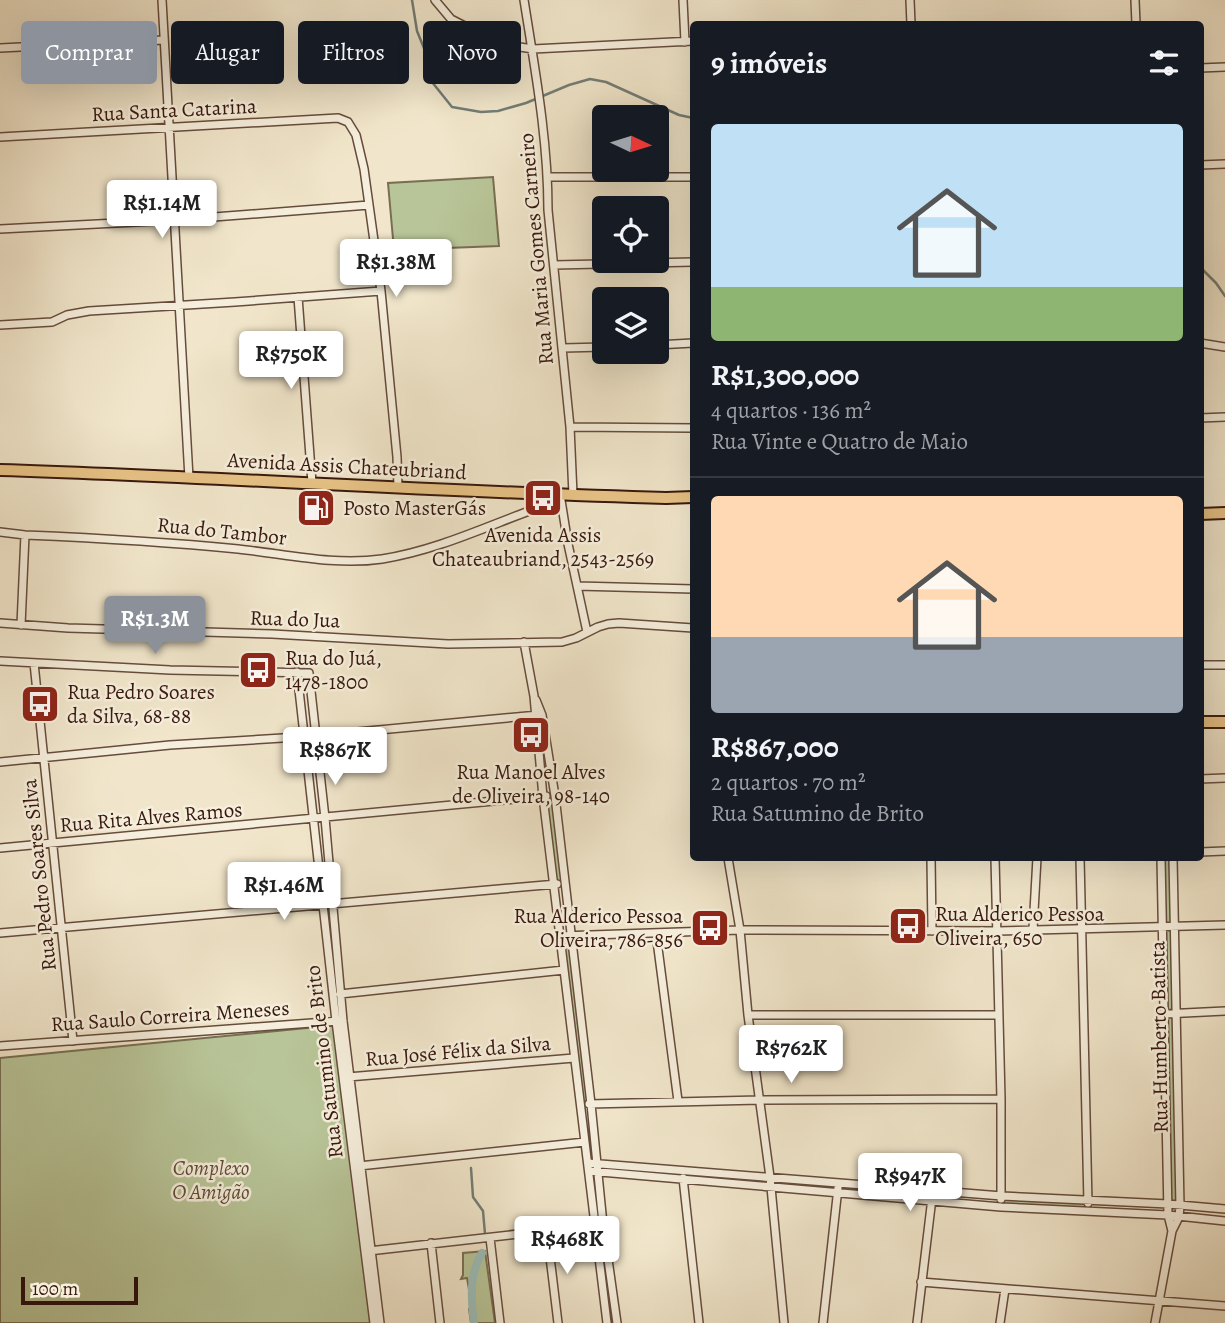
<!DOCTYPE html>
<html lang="pt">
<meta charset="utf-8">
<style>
:root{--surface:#171b24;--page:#20242c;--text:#f1f3f6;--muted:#9ea1a6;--line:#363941;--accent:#8c9099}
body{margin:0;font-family:Alegreya,serif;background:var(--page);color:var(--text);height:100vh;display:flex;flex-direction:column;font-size:26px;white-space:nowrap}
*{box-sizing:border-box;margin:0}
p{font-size:23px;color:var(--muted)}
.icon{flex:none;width:38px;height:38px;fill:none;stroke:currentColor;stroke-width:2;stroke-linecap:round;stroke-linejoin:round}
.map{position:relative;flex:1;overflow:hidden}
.side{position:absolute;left:690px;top:21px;width:514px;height:840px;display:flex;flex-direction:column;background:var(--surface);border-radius:7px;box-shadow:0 7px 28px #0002}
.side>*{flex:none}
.banner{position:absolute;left:21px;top:21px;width:564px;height:63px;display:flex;gap:14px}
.needle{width:46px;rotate:94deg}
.controls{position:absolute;left:592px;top:105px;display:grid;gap:14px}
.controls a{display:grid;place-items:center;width:77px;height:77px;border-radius:7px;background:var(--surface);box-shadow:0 7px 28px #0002;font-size:35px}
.scale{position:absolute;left:21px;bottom:18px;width:117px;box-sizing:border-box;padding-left:7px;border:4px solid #38180d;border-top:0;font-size:19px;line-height:24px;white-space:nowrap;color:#38180d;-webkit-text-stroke:5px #f6efdd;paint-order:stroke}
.price{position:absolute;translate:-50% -60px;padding:0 16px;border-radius:7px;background:#fff;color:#222;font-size:23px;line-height:46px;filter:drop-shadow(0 2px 4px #0008)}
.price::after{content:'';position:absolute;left:50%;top:42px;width:21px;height:16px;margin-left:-10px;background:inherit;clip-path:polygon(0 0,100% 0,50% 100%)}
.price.selected{background:var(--accent);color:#fff}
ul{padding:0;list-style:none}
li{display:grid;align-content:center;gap:14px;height:371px;padding:0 21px}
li+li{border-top:2px solid var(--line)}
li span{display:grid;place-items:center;height:217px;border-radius:7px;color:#555}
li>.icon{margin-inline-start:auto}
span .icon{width:126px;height:126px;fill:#fffc;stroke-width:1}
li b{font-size:30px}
h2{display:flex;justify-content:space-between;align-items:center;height:84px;padding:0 21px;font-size:30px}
.chip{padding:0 24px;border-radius:7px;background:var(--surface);box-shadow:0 7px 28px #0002;font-size:24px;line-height:63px}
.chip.selected{background:var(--accent);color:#fff}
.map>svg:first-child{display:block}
</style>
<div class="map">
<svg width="1225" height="1323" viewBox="0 0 1225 1323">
<rect width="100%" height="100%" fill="#f1e6cb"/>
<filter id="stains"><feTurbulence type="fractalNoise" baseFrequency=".00286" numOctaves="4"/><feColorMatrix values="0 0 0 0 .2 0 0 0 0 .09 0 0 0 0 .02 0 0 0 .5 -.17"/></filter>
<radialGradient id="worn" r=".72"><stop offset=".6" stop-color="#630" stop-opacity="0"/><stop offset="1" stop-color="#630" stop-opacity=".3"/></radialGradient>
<path fill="#b8c598" stroke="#786e52" stroke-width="2" d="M493 177 499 246 394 250 388 183Z
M553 797 563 881 555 882 545 798Z
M1163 858H1171L1172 923 1164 924Z
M1165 929H1172L1175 1011 1167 1012Z
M571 937 589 1101 582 1102 563 938Z
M1167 1016H1175L1178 1202H1170Z
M337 1025 374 1323H0V1058Z
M1003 1198 1086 1202V1209L1002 1205Z
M485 1251 495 1323H471L469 1309 472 1307 467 1278 461 1279 463 1275V1253Z"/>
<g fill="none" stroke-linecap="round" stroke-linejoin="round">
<path stroke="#737c75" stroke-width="2.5" d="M412 0 417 31 430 63 432 82 452 107 481 112 498 111 526 103 569 85 590 79 606 82 679 115 693 118
M1200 267 1216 283 1225 296
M471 1168 473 1197 483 1211 485 1234"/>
<path stroke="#9bbfba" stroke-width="8" d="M474 1323C471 1299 469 1274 482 1253"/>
<g stroke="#664c3c" stroke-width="10">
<path id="street" d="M162 0 189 478
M435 0 451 19 494 41 506 45 533 49 693 41
M524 0C535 70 548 139 548 210L570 427 573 495
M683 0 685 42
M910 0 911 24
M1135 0 1136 24
M0 48 164 40
M1200 68 1225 67
M0 137 338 118 348 122 356 135 364 169 381 291 397 457 398 488
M1200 165 1225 164
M548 177H693
M0 229 175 220 369 205
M554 265 693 262
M298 297 312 483
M0 325 52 322 67 315 89 311 235 302 381 291
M1200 343 1225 347
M656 345 693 343
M563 348 604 347
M1200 418 1225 417
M570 427 693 428
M560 494 568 544 587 632
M0 532 25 535C96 538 167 542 238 549 286 554 334 566 382 559 433 551 481 529 529 511L541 505 553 494
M577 586 693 589
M0 623 68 628 272 634 448 644 562 642 576 638 598 627 608 624 619 623 693 628
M21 625 25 535
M524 642 534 696 543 797 607 1323
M0 661 170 670 309 673 325 818 343 1021 380 1323
M34 663 73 1041
M1200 665H1225
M297 672 336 1021 374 1323
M536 700 542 715 555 796 591 1104 603 1224 617 1323
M0 762 170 745 315 736 538 715
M1200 779 1225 778
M0 848 546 796
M1200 852 1225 851
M728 858 740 930 748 1015 770 1177 784 1323
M931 858 932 931
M995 858 1001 1099V1199
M1080 858 1088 1203
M1161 858 1168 1215 1172 1231
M1033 929 1037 858
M0 933 557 884
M656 933 678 1101
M561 936 740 930 998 931 1225 925
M340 994 564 970
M1164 1014 1225 1011
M748 1015H998
M0 1046 339 1021
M348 1077 574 1058
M589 1104 760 1100 1001 1099
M588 1163 1002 1196 1168 1204 1225 1209
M359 1166 585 1142
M589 1171 1001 1207 1168 1215 1225 1221
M683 1178 699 1323
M547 1232 558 1323
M490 1238 500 1323
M431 1243 440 1323
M369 1251 597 1225
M921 1282 1225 1306
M823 1323 838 1188
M917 1323 932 1198
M1000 1323 1005 1289
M1155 1323 1172 1231 1179 1217 1180 1206 1173 858"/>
</g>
<g stroke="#38180d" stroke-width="14">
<path id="primary" d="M0 470C222 477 444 492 666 498L693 497
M1200 514 1225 513
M1200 722H1225"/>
</g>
<use href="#street" stroke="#f6efdd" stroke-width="7"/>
<use href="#primary" stroke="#e8c386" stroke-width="10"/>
</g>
<defs>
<g id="bus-square" transform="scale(2.0125)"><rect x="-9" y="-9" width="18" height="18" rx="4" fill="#8f2418" stroke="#f6efdd"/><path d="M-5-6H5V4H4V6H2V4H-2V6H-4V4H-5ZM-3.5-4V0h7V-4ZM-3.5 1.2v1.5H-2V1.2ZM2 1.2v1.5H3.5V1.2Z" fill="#fff"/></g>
<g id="fuel-square" transform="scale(2.0125)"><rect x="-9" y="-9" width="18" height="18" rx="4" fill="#8f2418" stroke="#f6efdd"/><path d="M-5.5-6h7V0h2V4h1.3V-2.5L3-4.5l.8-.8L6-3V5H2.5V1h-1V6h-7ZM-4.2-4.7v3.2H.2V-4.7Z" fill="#fff"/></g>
</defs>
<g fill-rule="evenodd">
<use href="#bus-square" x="543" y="498"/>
<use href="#fuel-square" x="316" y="508"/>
<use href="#bus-square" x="258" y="670"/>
<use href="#bus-square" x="40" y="704"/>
<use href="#bus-square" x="531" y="735"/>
<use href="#bus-square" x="908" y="926"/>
<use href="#bus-square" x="710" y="928"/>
</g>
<g text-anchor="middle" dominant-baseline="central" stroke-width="5" stroke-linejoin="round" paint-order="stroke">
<g font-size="21" fill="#38180d" stroke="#f6efdd">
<text transform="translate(174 110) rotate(-3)">Rua Santa Catarina</text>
<text transform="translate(536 249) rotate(-95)">Rua Maria Gomes Carneiro</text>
<text transform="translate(347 466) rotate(3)">Avenida Assis Chateubriand</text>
<text transform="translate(222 531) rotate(6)">Rua do Tambor</text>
<text transform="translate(295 619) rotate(2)">Rua do Jua</text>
<text transform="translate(151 817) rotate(-5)">Rua Rita Alves Ramos</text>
<text transform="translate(39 875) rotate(-96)">Rua Pedro Soares Silva</text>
<text transform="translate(170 1016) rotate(-4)">Rua Saulo Correira Meneses</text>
<text transform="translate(1159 1037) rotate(-91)">Rua Humberto Batista</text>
<text transform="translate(458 1051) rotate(-5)">Rua José Félix da Silva</text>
<text transform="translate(324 1062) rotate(-97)">Rua Satumino de Brito</text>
</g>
<g font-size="21" fill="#38180d" stroke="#f6efdd" text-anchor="start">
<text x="343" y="508">Posto MasterGás</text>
<text x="543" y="535" text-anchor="middle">Avenida Assis<tspan x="543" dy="24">Chateaubriand, 2543-2569</tspan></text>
<text x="285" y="658">Rua do Juá,<tspan x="285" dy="24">1478-1800</tspan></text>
<text x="67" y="692">Rua Pedro Soares<tspan x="67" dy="24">da Silva, 68-88</tspan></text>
<text x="531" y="772" text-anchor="middle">Rua Manoel Alves<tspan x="531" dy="24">de Oliveira, 98-140</tspan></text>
<text x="935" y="914">Rua Alderico Pessoa<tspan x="935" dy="24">Oliveira, 650</tspan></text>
<text x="683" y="916" text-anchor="end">Rua Alderico Pessoa<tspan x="683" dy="24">Oliveira, 786-856</tspan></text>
</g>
<g font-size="21" font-style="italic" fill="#5e4c37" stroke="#f6efdd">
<text x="211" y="1168">Complexo<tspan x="211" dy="24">O Amigão</tspan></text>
</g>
</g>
<rect width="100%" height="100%" filter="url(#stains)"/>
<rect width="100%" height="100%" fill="url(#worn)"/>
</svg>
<div class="controls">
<a><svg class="needle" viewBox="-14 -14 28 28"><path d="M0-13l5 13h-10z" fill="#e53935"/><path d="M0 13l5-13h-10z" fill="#9ea1a6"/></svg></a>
<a><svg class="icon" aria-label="locate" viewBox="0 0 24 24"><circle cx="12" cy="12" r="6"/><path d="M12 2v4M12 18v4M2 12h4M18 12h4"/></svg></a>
<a><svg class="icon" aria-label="layers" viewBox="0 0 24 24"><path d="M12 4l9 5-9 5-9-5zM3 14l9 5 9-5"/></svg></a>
</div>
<div class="scale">100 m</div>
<b class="price" style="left:162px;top:240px">R$1.14M</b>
<b class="price" style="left:396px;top:299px">R$1.38M</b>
<b class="price" style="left:291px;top:391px">R$750K</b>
<b class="price selected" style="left:155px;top:656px">R$1.3M</b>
<b class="price" style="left:335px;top:787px">R$867K</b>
<b class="price" style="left:284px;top:922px">R$1.46M</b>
<b class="price" style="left:791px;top:1085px">R$762K</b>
<b class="price" style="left:910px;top:1213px">R$947K</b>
<b class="price" style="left:567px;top:1276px">R$468K</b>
<div class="banner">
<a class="chip selected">Comprar</a>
<a class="chip">Alugar</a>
<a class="chip">Filtros</a>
<a class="chip">Novo</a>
</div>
<section class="side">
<h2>9 imóveis<svg class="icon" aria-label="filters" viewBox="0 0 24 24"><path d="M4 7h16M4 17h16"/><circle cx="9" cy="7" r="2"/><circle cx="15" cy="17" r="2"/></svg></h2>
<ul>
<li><span style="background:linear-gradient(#bfe0f5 75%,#8fb573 0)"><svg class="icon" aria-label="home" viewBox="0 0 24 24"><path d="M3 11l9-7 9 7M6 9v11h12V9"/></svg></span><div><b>R$1,300,000</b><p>4 quartos · 136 m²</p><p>Rua Vinte e Quatro de Maio</p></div></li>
<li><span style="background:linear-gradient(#ffd9b3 65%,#9aa5b1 0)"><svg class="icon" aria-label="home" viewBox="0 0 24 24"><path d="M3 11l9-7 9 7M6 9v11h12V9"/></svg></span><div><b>R$867,000</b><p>2 quartos · 70 m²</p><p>Rua Satumino de Brito</p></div></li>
</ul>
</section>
</div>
